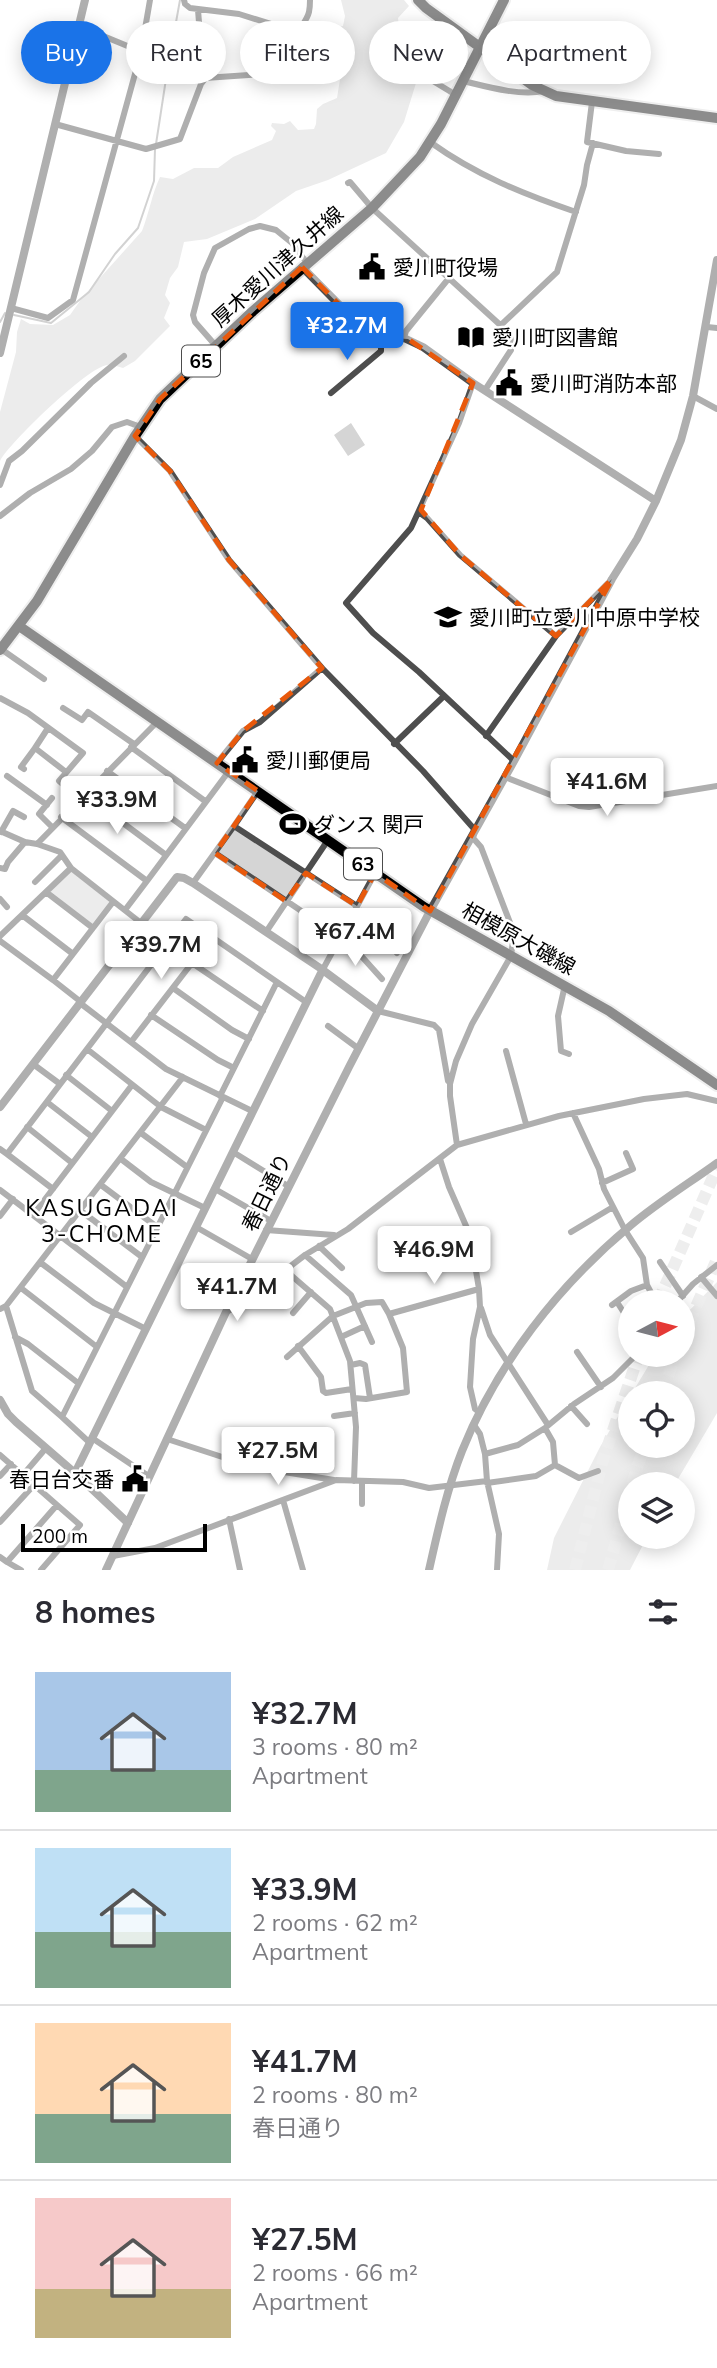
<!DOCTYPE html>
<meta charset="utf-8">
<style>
:root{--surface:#fff;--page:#f7f7f7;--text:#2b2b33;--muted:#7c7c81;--line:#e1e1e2;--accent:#1a73e8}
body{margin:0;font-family:Mulish,"Noto Sans JP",sans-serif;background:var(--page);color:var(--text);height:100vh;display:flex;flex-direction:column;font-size:26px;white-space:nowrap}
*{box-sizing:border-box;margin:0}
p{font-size:23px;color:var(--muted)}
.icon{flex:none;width:38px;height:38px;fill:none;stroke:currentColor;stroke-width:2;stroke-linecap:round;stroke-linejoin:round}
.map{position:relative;height:1570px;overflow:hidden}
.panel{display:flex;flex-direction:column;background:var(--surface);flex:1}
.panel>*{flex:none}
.banner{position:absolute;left:21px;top:21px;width:676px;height:63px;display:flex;gap:14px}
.needle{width:46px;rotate:83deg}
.fabs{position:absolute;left:618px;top:1290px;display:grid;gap:14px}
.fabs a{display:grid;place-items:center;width:77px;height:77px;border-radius:50%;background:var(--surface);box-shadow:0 4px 18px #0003;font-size:35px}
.scale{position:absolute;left:21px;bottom:18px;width:186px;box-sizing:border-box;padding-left:7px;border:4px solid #000;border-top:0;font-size:19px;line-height:24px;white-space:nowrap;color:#000;-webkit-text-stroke:5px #fff;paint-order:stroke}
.price{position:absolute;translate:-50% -60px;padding:0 16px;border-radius:7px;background:#fff;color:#222;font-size:23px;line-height:46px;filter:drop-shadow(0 2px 4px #0008)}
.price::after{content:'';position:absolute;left:50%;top:42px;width:21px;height:16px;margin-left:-10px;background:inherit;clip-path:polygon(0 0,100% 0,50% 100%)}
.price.on{background:var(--accent);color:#fff}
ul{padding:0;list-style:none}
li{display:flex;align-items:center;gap:21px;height:175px;padding:0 35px}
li+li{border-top:2px solid var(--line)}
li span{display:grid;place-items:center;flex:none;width:196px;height:140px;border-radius:0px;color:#555}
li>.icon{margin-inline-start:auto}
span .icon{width:84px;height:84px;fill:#fffc;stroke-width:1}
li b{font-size:30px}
h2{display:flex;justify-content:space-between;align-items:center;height:84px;padding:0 35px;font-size:30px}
.chip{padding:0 24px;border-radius:32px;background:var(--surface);box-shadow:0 4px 18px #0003;font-size:24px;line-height:63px}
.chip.on{background:var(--accent);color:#fff}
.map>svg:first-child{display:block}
</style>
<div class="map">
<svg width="717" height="1570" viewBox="0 0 717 1570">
<rect width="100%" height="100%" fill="#fff"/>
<path fill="#d5d5d5" d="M341 0H404L409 6 398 18 402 56 416 83 404 122 386 153 328 180 296 191 255 219 207 239 184 242 178 267 170 278 165 295 170 303 164 318 170 326 135 361 123 368C118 367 112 364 107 365 88 367 9 443 0 461V412L16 352 17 332 21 319 30 324 53 325 70 315 82 298 142 231C149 213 152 194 160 177L173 179 194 168H218L233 157 272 140 276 131 271 126 272 123 284 124 290 121 298 130 314 129 316 124 317 109 323 104 337 98 341 73 339 65H331L330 32 335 28 343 26 345 16Z
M351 423 365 445 348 456 334 435Z
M235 829 303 872 285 898 218 852Z
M71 871 110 902 92 924 50 891Z
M717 1282V1413L675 1484H630V1536L647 1537 630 1570H547L554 1538 600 1447 630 1396V1446H682V1393H632L655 1355 682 1354 683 1317Z"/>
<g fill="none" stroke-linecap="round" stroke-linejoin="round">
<path stroke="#9c9c9c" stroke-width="2" d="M169 61 180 0
M156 144 168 66
M14 315 51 323 89 292 115 254 138 228 154 181 155 149
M0 322 5 313"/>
<path stroke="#d9d9d9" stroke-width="12" stroke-dasharray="12 6" stroke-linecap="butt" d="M658 1302 717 1168
M682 1339 717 1259
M662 1393 676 1354
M632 1484 644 1446
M575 1570 603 1460 639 1354
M608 1570 630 1492"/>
<g stroke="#dbdbdb" stroke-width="14">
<path id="primary" d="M418 0 426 8 532 85 556 96 717 118
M19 626 424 907 609 1011 717 1085
M0 650 37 601 135 436 160 399 253 311 372 208 420 157 441 124 504 0"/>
</g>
<path stroke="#4e4e4e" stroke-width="6" d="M184 0 185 4 190 8 239 14 297 32
M79 26 205 78 279 73C290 63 290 45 298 32 302 25 307 20 309 12 310 7 310 4 310 0
M417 78H428L456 95
M463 81C488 87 519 96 544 91
M592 102 587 142 626 151 659 154
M55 124 146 149 180 139 201 84 208 75 209 61 201 47 198 10
M430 142C476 175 523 194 576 212
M348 183 350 182 372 208 509 333 512 343 511 350 485 390
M11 308 48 318 73 300 141 52 150 0
M501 325 557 272 584 185 587 165 593 143
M707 327 717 328
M404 338 406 331 449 278
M216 346 195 322 193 315 204 273 215 248 249 229 260 226 276 230 292 243 307 263
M473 383 459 423 411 528 346 603 373 633 419 672 514 761
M331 393 381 351V339
M693 396 717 409
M135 436 170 471 229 560 322 668
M0 485 9 461 22 451 91 383 124 356
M420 513 427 518 460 555 556 636 607 584
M0 516 30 493 71 469 92 451 112 427 127 422 141 427
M1 649 44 679
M0 698 28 713 83 753 59 781 79 798
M63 708 82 720 88 712 134 744
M48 728 35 748 66 772
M486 736 556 636
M394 744 444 696
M131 747 205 801
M217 763 243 731 260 722 322 668 423 771 475 830 473 838 481 847 514 933 511 956 472 1024 456 1061 450 1084V1096L457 1145
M24 769 21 767 35 748
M107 771 185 828
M7 776 47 805
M505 777 579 806 589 807 717 786
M84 794 166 855
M61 817 147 881 229 771
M234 826 258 791
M52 827 39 814 52 798
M0 831 25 842 37 844
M1 832 13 811 24 817
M215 853 340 937
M0 868 5 869 8 862 25 842
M71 868 60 852 37 844 157 722
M35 882 62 855
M193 883 234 826 357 906
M46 892 93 928
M0 899 7 907
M125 910 147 881
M361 911 397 953
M22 915 73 954
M266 932 328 840
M0 936 71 868 141 923
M346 939 382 979
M0 941 53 980 113 902
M192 963 263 1011
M322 971 375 873
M53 980 81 1002
M565 985 558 1016 561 1051 569 1054
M173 988 232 1030 249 1039
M80 1003 166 1069 252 1111
M378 1011 434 1025 439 1030 448 1081 450 1082
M151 1015 218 1060 234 1068
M328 1026 359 1049
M131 1042 212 937
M87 1049 161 1107 206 1130
M506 1051 526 1124
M33 1064 60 1084
M66 1075 112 1111
M220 1096 277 982
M47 1102 92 1137
M573 1113 599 1169 604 1189 625 1230 643 1258 647 1285 656 1302
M27 1127 72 1163
M141 1133 187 1167
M0 1149 7 1154 186 919 306 1002
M233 1152 288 1186
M7 1154 53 1189
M121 1159 151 1182 205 1208
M440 1159 449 1187 470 1235 479 1289
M602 1183 633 1169 626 1153
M101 1185 157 1227
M215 1189 271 1221
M0 1190 33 1215
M81 1211 142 1257
M0 1216 13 1199
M196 1227 252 1259
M266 1230 334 1235
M571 1232 613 1207
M319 1246 342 1268
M305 1255 351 1295 372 1342
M660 1262 683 1296
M41 1263 94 1303 146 1329
M285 1270 330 1309 350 1361 356 1427 354 1481
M701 1277 717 1296
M127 1287 33 1215 132 1085
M21 1288 97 1347
M617 1302 626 1316
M677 1302 693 1284 717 1265
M612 1305 631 1291 647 1285
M6 1306 32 1391 62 1417
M481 1308 490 1335 548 1425
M0 1309 6 1306 183 1077
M226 1312 240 1305 305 1255 348 1229 457 1145 559 1116 644 1099 687 1094 717 1101
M293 1313 311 1292
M15 1337 28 1344 78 1383
M341 1337 365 1326
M298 1346 321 1377 323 1391 326 1393 352 1389
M577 1352 601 1387
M287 1357 333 1316 366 1303 382 1302 389 1314 479 1289 480 1307 473 1339 470 1387 475 1409 480 1413
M351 1365 360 1363 365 1365 370 1398
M354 1398 366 1399 407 1392 403 1348 389 1314
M571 1406 587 1424
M334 1416 355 1413
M474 1425 480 1434 485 1454
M545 1428 553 1442 555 1465 579 1478 598 1471
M92 1438 150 1477
M167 1439 253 1467 334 1480
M90 1443 62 1417 223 1097
M0 1455 57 1505 7 1562 0 1557
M23 1475 46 1448
M0 1476 11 1464
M487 1481 485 1454 518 1445 545 1428 574 1404 613 1378 637 1354
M487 1483 536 1476 555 1465
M283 1500 303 1570
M362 1504V1482
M229 1519 240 1570
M0 1522 34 1485
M113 1556 155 1548 336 1480 403 1482 429 1488 487 1481 499 1534 497 1570
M7 1562 21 1570
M41 1570 80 1525 57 1505"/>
<path stroke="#4e4e4e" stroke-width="8" d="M302 267 371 337 381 339 404 338 423 347 473 383 656 501
M0 353 85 0
M0 1107 177 877 184 878 193 883 320 968 378 1011
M0 1400 8 1414 16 1422 75 1473 128 1523
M75 1473 322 971
M106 1570 226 1312 349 1067 430 911 514 761 612 579 637 539 656 501 681 440 693 396 717 260
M429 1570C438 1530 447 1489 462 1451 497 1364 558 1286 630 1226 657 1203 688 1184 717 1163"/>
<use href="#primary" stroke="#000" stroke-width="10"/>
</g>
<path d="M0 0H717V1570H0ZM302 267 371 337 408 339 473 383 421 510 460 555 556 636 612 579 430 911 375 873 357 906 306 873 286 901 215 853 258 791 217 763 243 731 322 668 229 560 170 471 135 436 160 399Z" fill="#fff" fill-opacity=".55" fill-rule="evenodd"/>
<path fill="none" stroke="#e8590c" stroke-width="5" stroke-dasharray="14 9" stroke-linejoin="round" d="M302 267 371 337 408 339 473 383 421 510 460 555 556 636 612 579 430 911 375 873 357 906 306 873 286 901 215 853 258 791 217 763 243 731 322 668 229 560 170 471 135 436 160 399Z"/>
<defs>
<g id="civic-bare" transform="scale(2.1)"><path d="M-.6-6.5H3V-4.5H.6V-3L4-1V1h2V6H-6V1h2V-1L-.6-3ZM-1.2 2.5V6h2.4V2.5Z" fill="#000" stroke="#fff" stroke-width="2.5" paint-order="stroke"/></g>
<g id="library-bare" transform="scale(2.1)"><path d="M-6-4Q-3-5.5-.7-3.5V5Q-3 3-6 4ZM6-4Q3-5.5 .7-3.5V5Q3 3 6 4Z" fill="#000" stroke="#fff" stroke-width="2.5" paint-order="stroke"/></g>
<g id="school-bare" transform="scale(2.1)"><path d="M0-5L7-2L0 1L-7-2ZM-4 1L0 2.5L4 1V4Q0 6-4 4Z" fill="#000" stroke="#fff" stroke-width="2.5" paint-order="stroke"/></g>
<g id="stadium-bare" transform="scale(2.1)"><path d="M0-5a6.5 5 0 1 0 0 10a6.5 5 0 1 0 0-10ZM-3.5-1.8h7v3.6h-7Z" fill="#000" stroke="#fff" stroke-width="2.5" paint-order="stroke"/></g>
</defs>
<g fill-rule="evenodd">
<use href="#civic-bare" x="372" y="267"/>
<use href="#library-bare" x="471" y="337"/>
<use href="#civic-bare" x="509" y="383"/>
<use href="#school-bare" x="448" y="617"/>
<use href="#civic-bare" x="245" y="760"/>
<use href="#stadium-bare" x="293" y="824"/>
<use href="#civic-bare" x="135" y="1479"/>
</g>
<g text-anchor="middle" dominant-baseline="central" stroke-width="5" stroke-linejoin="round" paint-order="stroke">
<g fill="#fff" stroke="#4c4c4c" stroke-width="2">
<rect x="182" y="345.5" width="38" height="31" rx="5"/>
<rect x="344" y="848.5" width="38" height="31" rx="5"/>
</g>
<g font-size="19" font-weight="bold" fill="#000">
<text x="201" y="361">65</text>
<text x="363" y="864">63</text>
</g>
<g font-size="21" fill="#000" stroke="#fff">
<text transform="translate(277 266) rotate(-42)">厚木愛川津久井線</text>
<text transform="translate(519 938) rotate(29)">相模原大磯線</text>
<text transform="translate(266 1192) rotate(-64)">春日通り</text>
</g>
<g font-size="21" fill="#000" stroke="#fff" text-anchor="start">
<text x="393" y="267">愛川町役場</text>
<text x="492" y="337">愛川町図書館</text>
<text x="530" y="383">愛川町消防本部</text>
<text x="469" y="617">愛川町立愛川中原中学校</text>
<text x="266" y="760">愛川郵便局</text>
<text x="314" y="824">ダンス 関戸</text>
<text x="114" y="1479" text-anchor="end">春日台交番</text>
</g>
<g font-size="23" letter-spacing="2" fill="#000" stroke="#fff">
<text x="102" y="1207">KASUGADAI<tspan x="102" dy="26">3-CHOME</tspan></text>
</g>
</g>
</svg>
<div class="fabs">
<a><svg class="needle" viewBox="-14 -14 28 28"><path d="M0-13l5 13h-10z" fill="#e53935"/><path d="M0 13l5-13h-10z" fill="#7c7c81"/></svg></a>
<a><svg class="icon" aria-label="locate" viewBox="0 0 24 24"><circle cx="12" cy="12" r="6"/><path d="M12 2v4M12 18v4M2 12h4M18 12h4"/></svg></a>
<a><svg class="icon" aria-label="layers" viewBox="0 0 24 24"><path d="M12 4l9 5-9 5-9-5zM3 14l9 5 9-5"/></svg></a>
</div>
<div class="scale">200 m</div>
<b class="price on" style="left:347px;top:362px">¥32.7M</b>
<b class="price" style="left:607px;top:818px">¥41.6M</b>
<b class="price" style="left:117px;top:836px">¥33.9M</b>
<b class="price" style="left:355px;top:968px">¥67.4M</b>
<b class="price" style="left:161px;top:981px">¥39.7M</b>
<b class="price" style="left:434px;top:1286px">¥46.9M</b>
<b class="price" style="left:237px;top:1323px">¥41.7M</b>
<b class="price" style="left:278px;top:1487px">¥27.5M</b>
<div class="banner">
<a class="chip on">Buy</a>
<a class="chip">Rent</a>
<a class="chip">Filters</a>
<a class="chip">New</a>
<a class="chip">Apartment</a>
</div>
</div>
<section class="panel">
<h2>8 homes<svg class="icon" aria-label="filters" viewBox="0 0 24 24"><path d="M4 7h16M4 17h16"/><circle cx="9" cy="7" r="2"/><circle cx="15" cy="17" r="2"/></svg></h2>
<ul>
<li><span style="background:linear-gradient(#a9c7e8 70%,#7fa58c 0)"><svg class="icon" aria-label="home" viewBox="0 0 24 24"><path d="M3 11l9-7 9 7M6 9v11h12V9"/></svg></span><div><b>¥32.7M</b><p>3 rooms · 80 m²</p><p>Apartment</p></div></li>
<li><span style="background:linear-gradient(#bfe0f5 60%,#7fa58c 0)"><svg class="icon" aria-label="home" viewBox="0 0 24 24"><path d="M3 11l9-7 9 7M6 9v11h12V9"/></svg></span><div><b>¥33.9M</b><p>2 rooms · 62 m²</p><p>Apartment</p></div></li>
<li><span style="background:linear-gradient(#ffd9b3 65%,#7fa58c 0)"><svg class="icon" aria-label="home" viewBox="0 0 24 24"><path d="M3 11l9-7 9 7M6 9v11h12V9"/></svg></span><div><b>¥41.7M</b><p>2 rooms · 80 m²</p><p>春日通り</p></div></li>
<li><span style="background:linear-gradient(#f6c9c9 65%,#c2b280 0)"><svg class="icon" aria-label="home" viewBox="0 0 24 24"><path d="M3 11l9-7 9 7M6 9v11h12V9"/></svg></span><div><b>¥27.5M</b><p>2 rooms · 66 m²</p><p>Apartment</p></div></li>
</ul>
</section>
